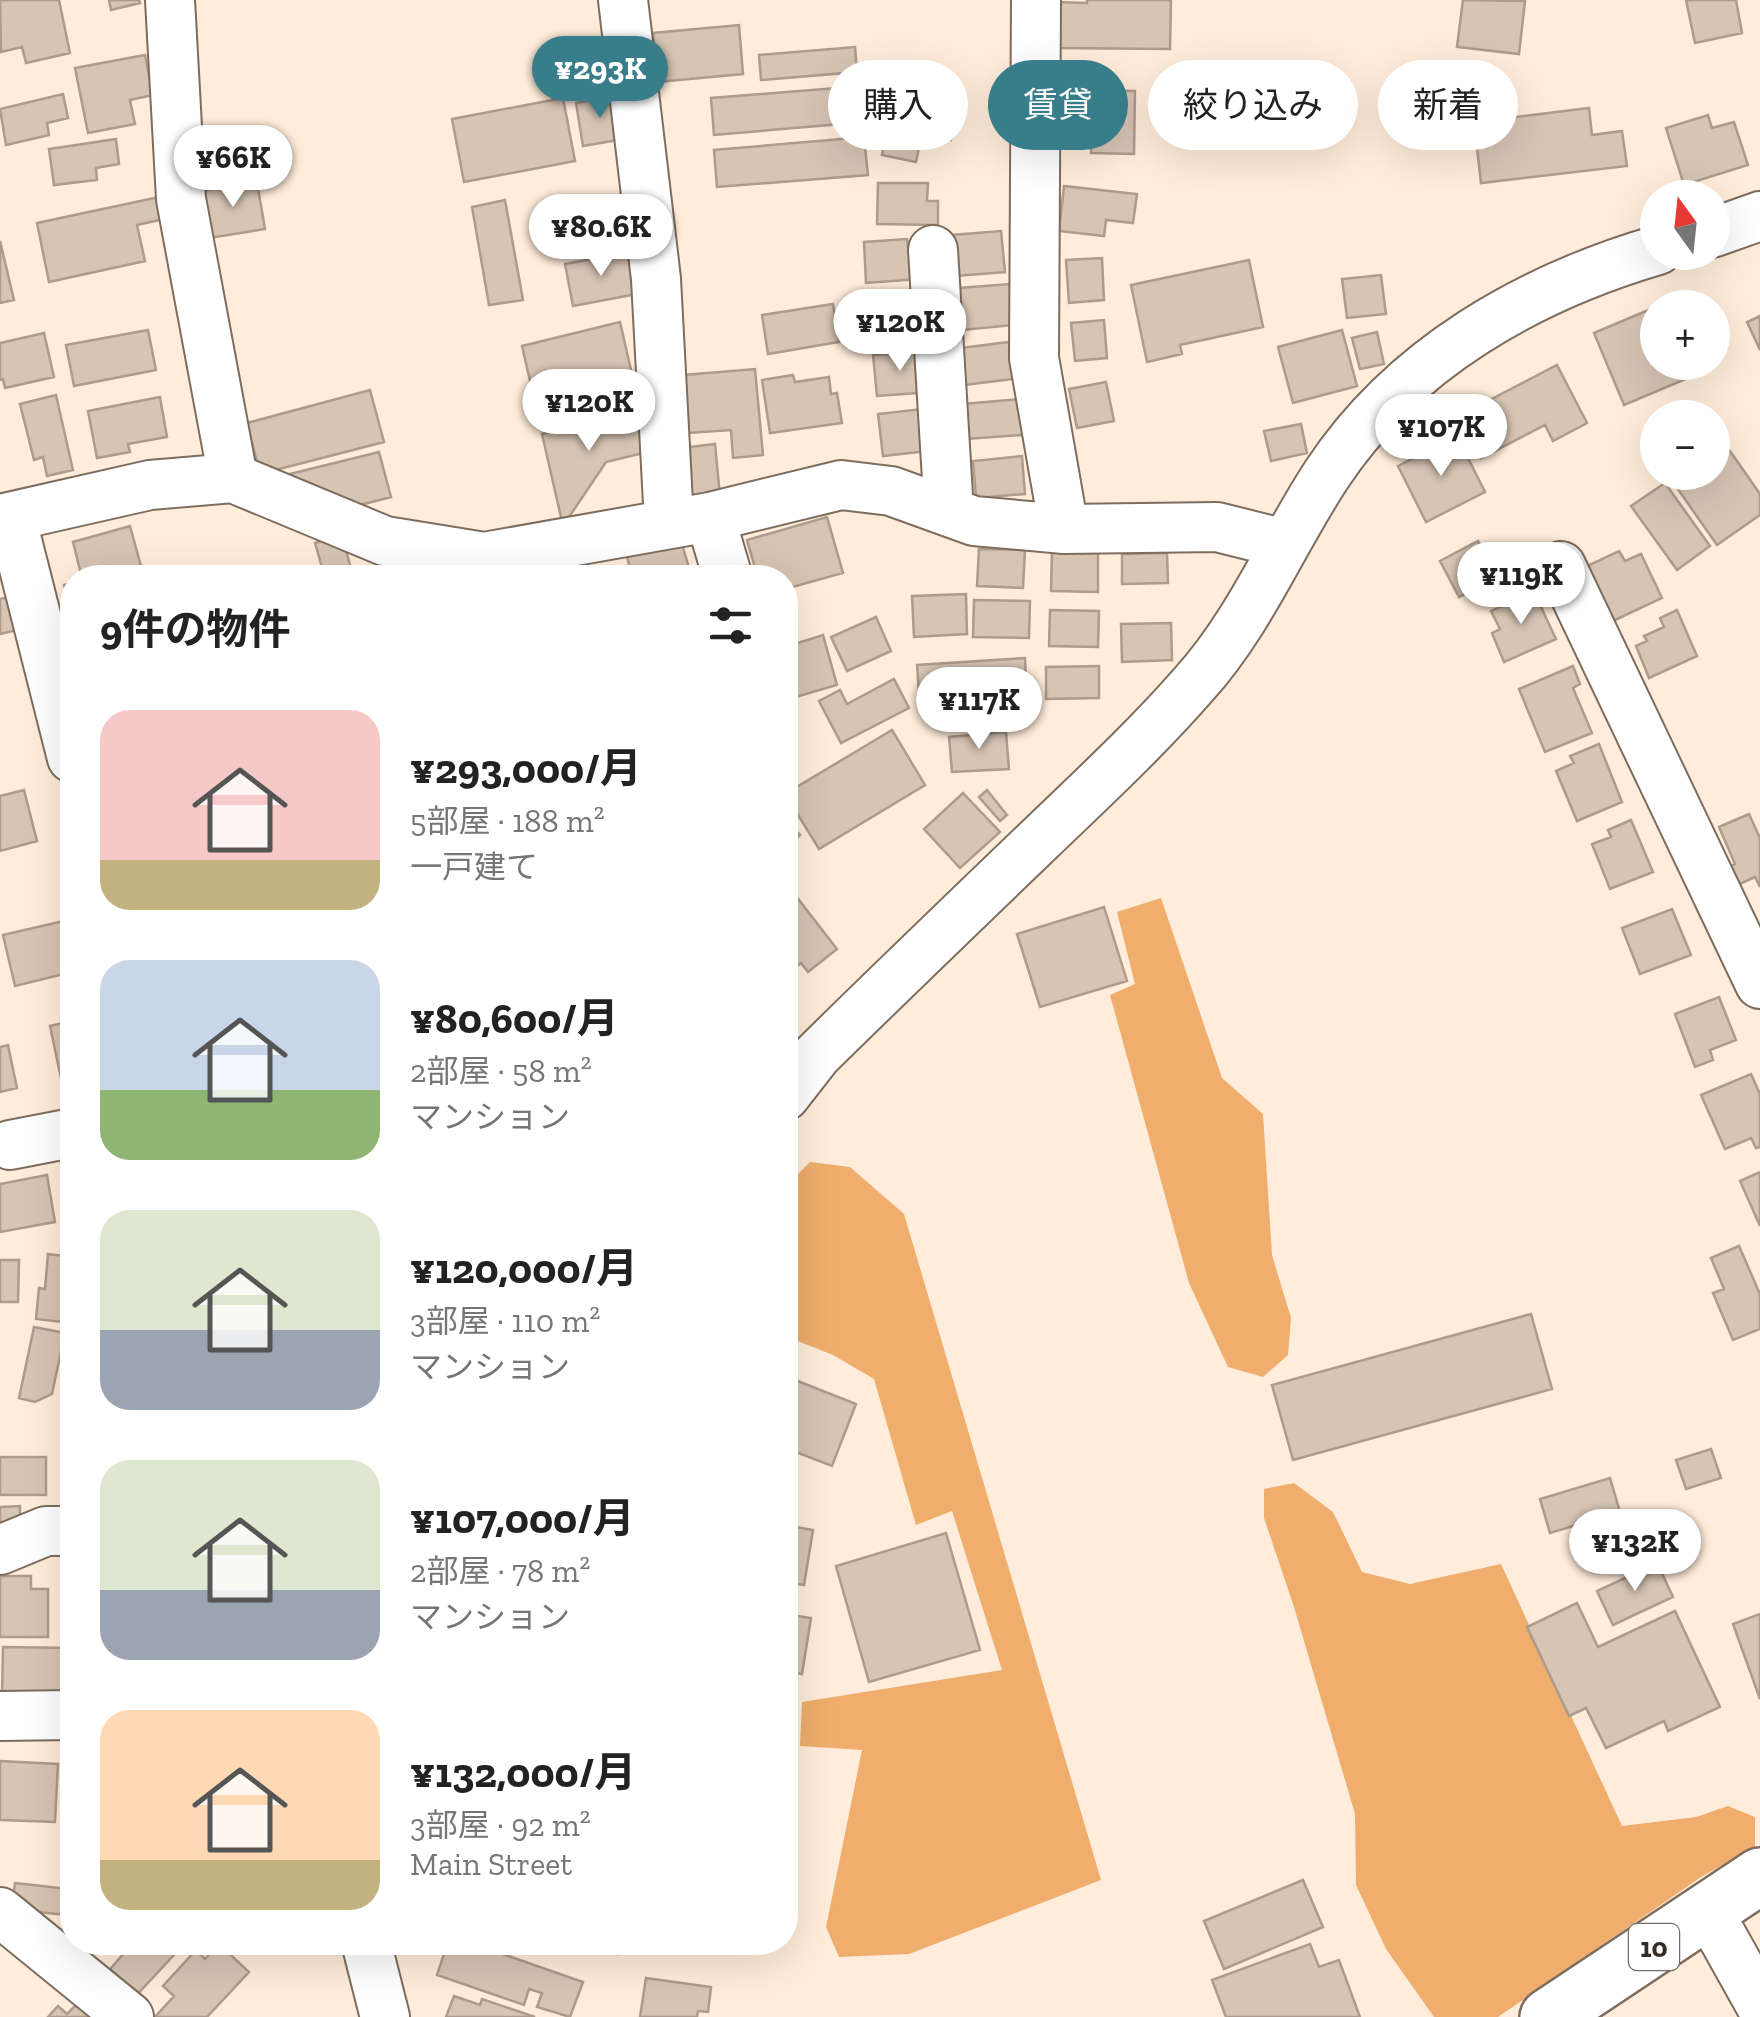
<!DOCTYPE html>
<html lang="ja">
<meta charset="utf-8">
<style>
:root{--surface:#fff;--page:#f6f6f6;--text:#222;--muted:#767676;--accent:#377d8a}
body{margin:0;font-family:"Zilla Slab","Noto Sans JP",serif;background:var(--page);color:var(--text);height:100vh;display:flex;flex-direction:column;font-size:38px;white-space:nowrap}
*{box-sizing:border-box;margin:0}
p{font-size:32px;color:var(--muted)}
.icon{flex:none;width:55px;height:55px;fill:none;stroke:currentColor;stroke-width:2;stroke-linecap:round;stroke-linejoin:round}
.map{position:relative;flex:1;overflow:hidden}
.panel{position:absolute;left:60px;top:565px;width:738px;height:1390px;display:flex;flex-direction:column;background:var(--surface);border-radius:40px;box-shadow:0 10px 40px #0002}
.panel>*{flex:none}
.hud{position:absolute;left:828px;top:60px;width:782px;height:90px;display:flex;gap:20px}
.needle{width:65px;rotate:345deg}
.fabs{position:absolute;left:1640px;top:180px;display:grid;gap:20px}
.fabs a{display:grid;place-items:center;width:90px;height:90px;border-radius:50%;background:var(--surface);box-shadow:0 10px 40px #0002;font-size:50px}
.price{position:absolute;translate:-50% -85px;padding:0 22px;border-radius:35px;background:#fff;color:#222;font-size:32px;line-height:65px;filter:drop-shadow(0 2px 5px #0008)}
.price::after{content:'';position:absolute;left:50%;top:60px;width:30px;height:22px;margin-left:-15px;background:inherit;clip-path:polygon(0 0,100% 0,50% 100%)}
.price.current{background:var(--accent);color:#fff}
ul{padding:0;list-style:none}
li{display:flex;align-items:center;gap:30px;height:250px;padding:0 40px}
li span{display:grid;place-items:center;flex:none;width:280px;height:200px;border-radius:30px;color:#555}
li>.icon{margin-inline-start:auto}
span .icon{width:120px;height:120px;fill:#fffc;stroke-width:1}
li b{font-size:42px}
h2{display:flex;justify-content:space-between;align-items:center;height:120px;padding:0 40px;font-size:42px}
.tag{padding:0 35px;border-radius:45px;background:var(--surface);box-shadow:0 10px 40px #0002;font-size:35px;line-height:90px}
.tag.current{background:var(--accent);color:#fff}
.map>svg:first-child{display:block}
</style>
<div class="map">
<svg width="1760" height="2017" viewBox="0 0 1760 2017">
<rect width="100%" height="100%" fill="#ffecda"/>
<path fill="#efae6d" d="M1161 898 1222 1078 1263 1114 1272 1255 1291 1318 1288 1355 1263 1377 1228 1367 1189 1283 1110 995 1135 984 1117 912Z
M810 1162 850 1167 904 1214 1101 1880 909 1954 839 1957 826 1927 862 1750 800 1746 802 1702 1002 1670 952 1511 916 1525 874 1379 833 1355 785 1336V1187Z
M1294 1483 1333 1512 1362 1572 1410 1584 1501 1564 1622 1826 1696 1817 1728 1806 1755 1817V1847L1701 1877 1498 2017H1434L1386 1949 1356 1885 1355 1814 1294 1607 1264 1518V1489Z"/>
<path fill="#d7c4b3" stroke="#ad9b8b" stroke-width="2.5" d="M0 0H59L70 53 26 63 22 47 1 52Z
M109 0H139L140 3 111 10Z
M1087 0H1171L1170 49 1055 48 1056 2 1087 3Z
M1463 0 1525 1 1519 54 1457 47Z
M1686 0H1736L1742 33 1695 43Z
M739 25 743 74 658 82 653 33Z
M855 47 857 72 761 80 759 55Z
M145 55 153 95 130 100 135 124 88 133 75 68Z
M861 86 864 122 714 135 711 98Z
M1092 90 1135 91 1134 154 1091 153Z
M63 94 68 118 47 123 49 135 6 145 0 109Z
M617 96 624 139 583 146 576 103Z
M563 98 575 161 464 182 452 119Z
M892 101 957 114 951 140 922 134 916 162 882 155Z
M1055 104H1080L1081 136H1054Z
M1589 108 1592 135 1622 131 1627 166 1481 183 1474 122Z
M1708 115 1712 128 1734 122 1748 165 1684 185 1666 128Z
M864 137 868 175 717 187 714 150Z
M116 139 119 164 96 168 97 180 54 185 49 149Z
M257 182 265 229 209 238 201 191Z
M878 183H928L927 201H938V225L877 224Z
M1064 186 1137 194 1133 223 1106 220 1104 236 1059 231Z
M159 197 164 219 137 225 145 261 49 282 37 223Z
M505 200 523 300 489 305 472 207Z
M1001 231 1005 272 956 276 952 235Z
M907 239 909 255 917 254 919 279 866 283 864 242Z
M0 241 14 300 0 303Z
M629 252 637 294 573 306 565 264Z
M1102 258 1104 300 1069 303 1066 260Z
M1249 260 1263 327 1180 345 1182 354 1147 362 1131 285Z
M1381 275 1386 314 1347 318 1342 279Z
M1010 284 1014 325 963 330 959 288Z
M1684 295 1689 308H1658V362H1712L1714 367 1624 405 1594 333Z
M916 297 926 337 872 340 870 300Z
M833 304 839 342 768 354 762 315Z
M1760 316V350L1747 322Z
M1104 320 1107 358 1075 361 1071 323Z
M620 322 631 370 533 394 522 346Z
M148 330 156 370 74 386 66 345Z
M1342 330 1357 386 1293 403 1278 347Z
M1377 332 1384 364 1360 369 1352 338Z
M44 333 54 377 5 388 3 379 0 380V343Z
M1009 342 1013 379 964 385 960 348Z
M920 351 931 392 877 396 873 355Z
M1557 365 1587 423 1553 441 1545 425 1481 458 1459 416Z
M755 369 763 455 733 458 731 430 689 433 684 375Z
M793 375 795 382 829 377 831 394 837 393 842 423 770 433 762 380Z
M1106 382 1114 421 1077 428 1069 389Z
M370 390 384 442 260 474 247 423Z
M56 395 73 470 47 476 43 457 34 460 20 404Z
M160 397 167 437 128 444 130 452 97 458 88 411Z
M1020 399 1023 435 966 439 963 404Z
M922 409 937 450 883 456 878 414Z
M637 410 647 452 606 462 563 526 542 434Z
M1301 424 1307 453 1271 461 1264 431Z
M1457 436 1485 492 1426 522 1398 466Z
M715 444 720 496 686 499 681 448Z
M1730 451 1760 494V515L1717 545 1677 488 1699 472H1712V463Z
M379 452 391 497 341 510 295 492 290 474Z
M1022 456 1025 494 976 498 973 461Z
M1665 483 1710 546 1677 570 1631 506Z
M827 517 843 573 785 589V578H758L747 540Z
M130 526 142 570 117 578H82L73 542Z
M342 536 352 572 325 578 315 543Z
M681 541 690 571 709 565 712 578H633L627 557Z
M1478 541 1497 578 1459 597 1440 561Z
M979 549 1025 550 1023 588 977 586Z
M1052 551H1098V592L1051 591Z
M1619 551 1625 561 1641 554 1662 598 1613 621 1587 566Z
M1167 553 1168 583 1122 584V554Z
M419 566 422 578H372Z
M72 583V613L64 585Z
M1534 592 1556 639 1504 662 1492 633 1500 629 1491 611Z
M966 594 967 634 914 637 912 596Z
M9 597 17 630 0 634V599Z
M974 600 1030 601 1029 638 973 637Z
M1050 610 1099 611 1098 647 1049 646Z
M1677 610 1697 656 1649 678 1636 646 1647 641 1644 636 1664 627 1660 618Z
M876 617 891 651 847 671 831 637Z
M1171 623 1172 660 1122 662 1121 624Z
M823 635 837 685 789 699 785 685V647Z
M1025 658 1027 699 920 706 917 665Z
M1099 666V698L1046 699V667Z
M1573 666 1580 684 1573 688 1592 733 1545 752 1519 689Z
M894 679 909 708 841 743 819 701 840 690 847 704Z
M892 730 925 785 819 849 785 794Z
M1006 732 1009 769 952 772 949 737Z
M1599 744 1622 802 1577 821 1556 771 1574 763 1570 756Z
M24 790 37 841 0 851V796Z
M987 790 1007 815 1000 821 979 797Z
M963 793 1000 832 960 868 924 829Z
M1749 814 1760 838V887L1755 877 1733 887 1725 868 1735 864 1719 827Z
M785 819 800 835 785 850Z
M1631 820 1653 872 1610 889 1592 844 1611 837 1608 830Z
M785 882 837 949 808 972 801 963 788 973 785 970Z
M1104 907 1127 981 1040 1007 1017 934Z
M1672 909 1691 955 1640 974 1622 928Z
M72 919V972L15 986 3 935Z
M1719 997 1736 1040 1710 1050 1713 1060 1695 1067 1675 1014Z
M72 1021V1081L62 1083 50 1026Z
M8 1045 17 1088 0 1092V1047Z
M1751 1074 1760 1094V1147L1756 1148 1751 1138 1725 1149 1701 1095Z
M1760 1172V1226L1740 1181Z
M47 1175 55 1222 0 1232V1184Z
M1739 1246 1760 1294V1329L1733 1340 1713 1293 1724 1289 1711 1258Z
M48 1254 72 1257V1323L36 1319 39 1288 45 1289Z
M0 1260H19L18 1302H0Z
M1531 1314 1552 1389 1293 1460 1272 1385Z
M34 1327 65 1333 52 1394 35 1402 19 1398Z
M785 1376 856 1404 832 1466 785 1448Z
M72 1434V1472H67L64 1435Z
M1711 1449 1721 1478 1686 1489 1676 1460Z
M0 1457H46V1495H0Z
M1610 1478 1620 1512 1550 1533 1540 1499Z
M20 1506V1519H9L10 1531H0V1507Z
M785 1525 813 1530 804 1585 785 1582Z
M946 1533 980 1650 869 1682 836 1566Z
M1657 1563 1673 1597 1613 1625 1597 1591Z
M0 1576H31V1589H48V1637H0Z
M68 1593H72L71 1639Z
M1577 1603 1598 1647 1675 1611 1720 1707 1668 1731 1664 1721 1606 1748 1586 1708 1569 1716 1527 1627Z
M785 1614 811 1618 802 1674 785 1671Z
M1760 1614V1699L1733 1624Z
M3 1647 72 1648V1697L2 1696Z
M0 1761 58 1764 55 1822 0 1820Z
M1303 1880 1323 1927 1224 1969 1204 1921Z
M15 1883 69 1889 66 1915 11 1909Z
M115 1942H186L132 2000 105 1975 125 1952Z
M448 1942H468L583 1982 570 2017 537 2007 542 1993 529 1989 524 2005 437 1975Z
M580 1942H620L617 1954Z
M219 1944 249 1972 207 2017H155L174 1996 163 1986 196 1950 205 1959Z
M1310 1944 1319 1967 1339 1960 1360 2017H1226L1212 1980Z
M646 1978 711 1987 708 2012 698 2011 697 2017H640Z
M454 1996 480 2005 482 1999 535 2017H446Z
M81 2000 100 2017H48L58 2006 67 2014Z"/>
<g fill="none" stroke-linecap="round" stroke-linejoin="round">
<g stroke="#7e6d5e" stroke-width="52">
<path id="minor" d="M170 0 181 199 233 478
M623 0 656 279 669 522
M1036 0 1034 358 1064 529
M1712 233 1760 216
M933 250 949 512
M11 517 72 758
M710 517 728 578
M0 519 150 485 233 478 385 541 484 557 710 517 841 485 891 491 974 521 1064 529 1217 527 1285 544
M1561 566 1760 984
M785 1096 817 1055C891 982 965 911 1040 839 1092 789 1146 739 1194 684 1250 622 1281 544 1327 474 1403 359 1528 288 1658 250
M10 1145 72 1133
M0 1550 46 1531H72
M0 1716 72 1715
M1708 1911 1760 2004
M0 1912 129 2017
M366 1942 385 2017"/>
</g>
<g stroke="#7e6d5e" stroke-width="60">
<path id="major" d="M1548 2017 1760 1876"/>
</g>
<use href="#minor" stroke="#fff" stroke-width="48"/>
<use href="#major" stroke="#fff" stroke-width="55"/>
</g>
<g text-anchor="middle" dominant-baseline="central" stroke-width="10" stroke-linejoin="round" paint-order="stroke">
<rect fill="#fff" stroke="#726d68" stroke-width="2.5" x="1629" y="1924" width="50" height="46" rx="8"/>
<g font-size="28" font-weight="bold" fill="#352e27">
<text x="1654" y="1947">10</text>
</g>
</g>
</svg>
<div class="fabs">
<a><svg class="needle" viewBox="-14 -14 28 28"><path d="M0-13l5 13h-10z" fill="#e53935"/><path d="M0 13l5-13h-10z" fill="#767676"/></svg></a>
<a>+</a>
<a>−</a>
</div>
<b class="price current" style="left:600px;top:121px">¥293K</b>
<b class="price" style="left:233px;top:210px">¥66K</b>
<b class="price" style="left:601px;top:279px">¥80.6K</b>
<b class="price" style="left:900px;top:374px">¥120K</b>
<b class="price" style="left:589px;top:454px">¥120K</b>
<b class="price" style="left:1441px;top:479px">¥107K</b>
<b class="price" style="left:1521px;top:627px">¥119K</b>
<b class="price" style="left:979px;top:752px">¥117K</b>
<b class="price" style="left:1635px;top:1594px">¥132K</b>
<div class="hud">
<a class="tag">購入</a>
<a class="tag current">賃貸</a>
<a class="tag">絞り込み</a>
<a class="tag">新着</a>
</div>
<section class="panel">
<h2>9件の物件<svg class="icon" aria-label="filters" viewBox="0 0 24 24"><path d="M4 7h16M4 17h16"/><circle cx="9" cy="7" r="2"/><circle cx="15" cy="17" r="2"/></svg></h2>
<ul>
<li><span style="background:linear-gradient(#f6c9c9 75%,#c2b280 0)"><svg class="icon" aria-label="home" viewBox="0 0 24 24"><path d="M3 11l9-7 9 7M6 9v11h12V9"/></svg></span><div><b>¥293,000/月</b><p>5部屋 · 188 m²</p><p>一戸建て</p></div></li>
<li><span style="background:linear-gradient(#c9d6e8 65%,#8fb573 0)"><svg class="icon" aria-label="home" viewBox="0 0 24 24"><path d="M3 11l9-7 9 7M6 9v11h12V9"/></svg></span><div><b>¥80,600/月</b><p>2部屋 · 58 m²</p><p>マンション</p></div></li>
<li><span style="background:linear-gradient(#dfe7d0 60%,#9aa5b1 0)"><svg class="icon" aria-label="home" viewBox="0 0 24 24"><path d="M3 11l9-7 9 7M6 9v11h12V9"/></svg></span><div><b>¥120,000/月</b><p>3部屋 · 110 m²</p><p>マンション</p></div></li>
<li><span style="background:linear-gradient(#dfe7d0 65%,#9aa5b1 0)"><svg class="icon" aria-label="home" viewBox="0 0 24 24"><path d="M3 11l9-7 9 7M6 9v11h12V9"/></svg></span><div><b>¥107,000/月</b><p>2部屋 · 78 m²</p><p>マンション</p></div></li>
<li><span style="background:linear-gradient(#ffd9b3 75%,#c2b280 0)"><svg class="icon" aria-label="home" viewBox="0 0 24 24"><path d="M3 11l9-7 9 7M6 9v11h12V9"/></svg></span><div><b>¥132,000/月</b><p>3部屋 · 92 m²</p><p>Main Street</p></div></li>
</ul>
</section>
</div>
